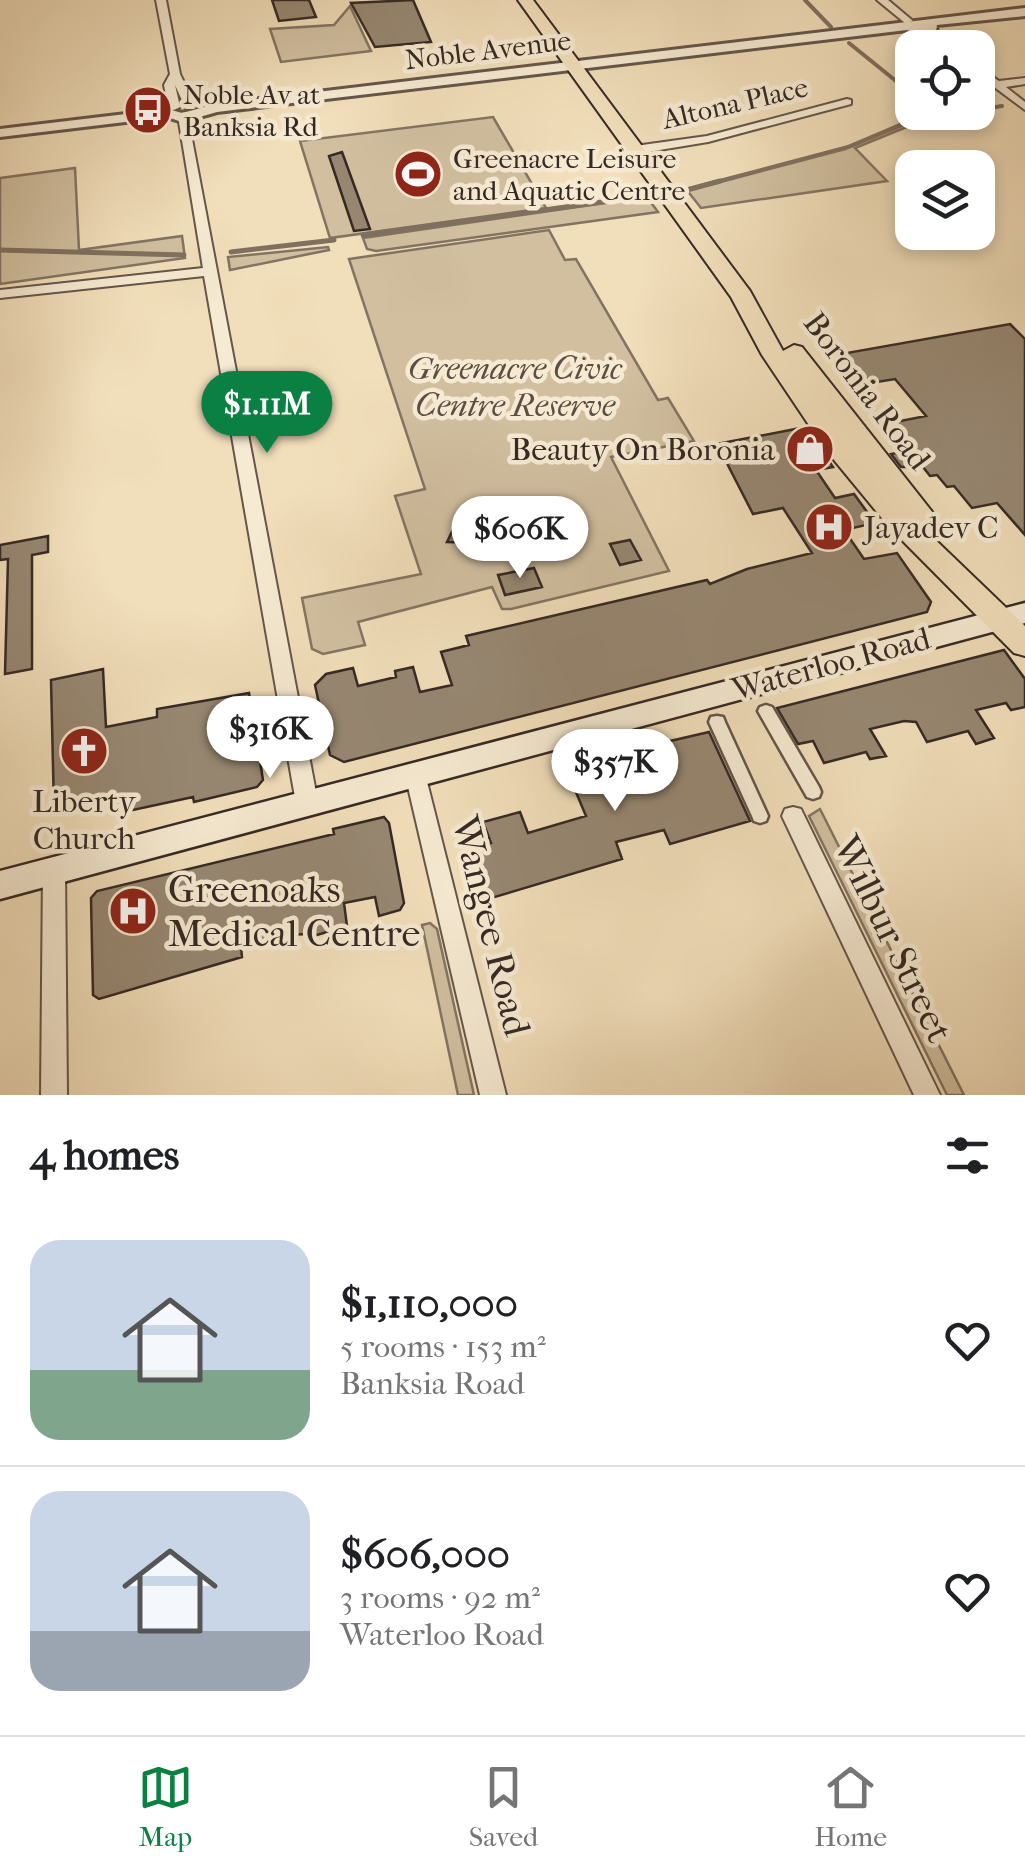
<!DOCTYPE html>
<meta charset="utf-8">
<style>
:root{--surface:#fff;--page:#f2f2f2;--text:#202124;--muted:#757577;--line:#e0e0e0;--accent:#0b8043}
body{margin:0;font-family:"IM FELL French Canon",serif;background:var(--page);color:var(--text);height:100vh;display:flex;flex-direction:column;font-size:38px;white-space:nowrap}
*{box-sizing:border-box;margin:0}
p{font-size:32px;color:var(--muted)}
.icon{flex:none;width:55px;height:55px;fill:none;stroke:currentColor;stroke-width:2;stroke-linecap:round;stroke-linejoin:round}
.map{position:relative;height:1095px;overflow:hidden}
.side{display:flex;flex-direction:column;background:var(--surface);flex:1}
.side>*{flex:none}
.buttons{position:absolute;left:895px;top:30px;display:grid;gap:20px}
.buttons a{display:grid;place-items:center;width:100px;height:100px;border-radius:20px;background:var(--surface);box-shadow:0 5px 15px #0003;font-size:50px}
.price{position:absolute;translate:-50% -85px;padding:0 22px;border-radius:35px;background:#fff;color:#222;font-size:32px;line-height:65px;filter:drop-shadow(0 2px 5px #0008)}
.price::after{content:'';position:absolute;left:50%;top:60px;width:30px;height:22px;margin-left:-15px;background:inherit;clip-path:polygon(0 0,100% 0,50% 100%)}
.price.selected{background:var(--accent);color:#fff}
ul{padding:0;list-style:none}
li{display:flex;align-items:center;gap:30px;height:250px;padding:0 30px}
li+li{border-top:2px solid var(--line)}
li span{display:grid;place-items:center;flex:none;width:280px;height:200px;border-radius:30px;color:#555}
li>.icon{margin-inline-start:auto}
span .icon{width:120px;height:120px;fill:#fffc;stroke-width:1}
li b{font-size:42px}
h2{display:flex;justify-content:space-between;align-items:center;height:120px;padding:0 30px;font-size:42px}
.menu{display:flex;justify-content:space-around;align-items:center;height:140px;border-top:2px solid var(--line);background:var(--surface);font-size:28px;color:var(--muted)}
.menu a{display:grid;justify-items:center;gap:5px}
.menu .selected{color:var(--accent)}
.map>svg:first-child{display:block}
</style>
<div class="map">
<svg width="1025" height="1095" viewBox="0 0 1025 1095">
<rect width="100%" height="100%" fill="#f1deba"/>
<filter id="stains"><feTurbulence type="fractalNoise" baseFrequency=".002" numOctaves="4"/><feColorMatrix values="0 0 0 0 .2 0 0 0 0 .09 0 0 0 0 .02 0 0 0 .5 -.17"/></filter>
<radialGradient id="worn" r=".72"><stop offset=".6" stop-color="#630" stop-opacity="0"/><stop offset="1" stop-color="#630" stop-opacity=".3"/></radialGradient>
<path fill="#d1bfa0" stroke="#837462" stroke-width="2.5" d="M350 6 371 51 281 62 270 29 334 25Z
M954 112 974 113 914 124 855 148 887 181 701 208 686 189 849 146 905 122Z
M493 117 546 208 330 238 300 141Z
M75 168 79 250 182 236 185 258 0 284V178Z
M647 197 658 212 376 251 367 249 363 238Z
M549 230 565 260 576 259 658 400 668 398 694 441 611 457 669 571 511 609H502L492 587 358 622 365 645 323 654 312 649 302 598 421 574 395 496 425 489 349 259Z
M328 247 329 250 230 270 228 257Z
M820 809 964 1095H947L809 816Z
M430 923 437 929 474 1095H458L422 925Z"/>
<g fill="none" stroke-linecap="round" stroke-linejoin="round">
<path stroke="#7f705f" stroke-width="4" d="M805 0 831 27
M849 43 912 94
M978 110 1002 106
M710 184 846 148 912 121 962 112"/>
<path stroke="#7f705f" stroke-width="5" d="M687 190 720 181
M363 235 645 196
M0 250 184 255
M231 252 334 240"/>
</g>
<path fill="#978772" stroke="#352924" stroke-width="2.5" d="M272 0H309L316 17 279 21Z
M413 0 431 42 375 47 351 3Z
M342 152 370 229 354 231 329 156Z
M1010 324 1025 339V535L997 503 972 508 954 486 947 487 937 475 930 476 923 467H901L891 454 901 452 880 425 926 416 895 379 865 384 841 354Z
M806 427 833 467 816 470 835 498 854 494 870 516 866 525 844 530 864 559 897 553 931 602 927 612 344 762 330 755 315 685 326 674 353 668 358 686 396 677 395 671 413 667 420 692 452 685 441 652 469 645 466 636 707 580 710 584 747 569 812 553 783 508 753 514 717 444Z
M525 504 555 521 504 543 447 542 460 515 488 518Z
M48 536V552L32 555V669L5 674 8 559 0 560V545Z
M630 540 641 560 620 565 610 544Z
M534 568 542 587 505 595 498 575Z
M1004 650 1025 679V707L1011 710 1006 703 976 710 994 738 976 744 968 731 927 742 916 722 904 721 870 729 886 756 870 759 866 752 824 763 813 741 798 744 777 708Z
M103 669 106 727 157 717V709L249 693 263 780 257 787 194 802 193 797 119 813V794L54 809 51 680Z
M709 732 750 821 670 844 664 830 616 842 622 859 488 899 483 896 470 849 491 843 483 822 520 812 528 833 586 816 567 771 590 766 588 760Z
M384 817 389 823 404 903 400 910 379 916 375 897 344 903 347 926 307 938 306 934 290 935 241 947 242 957 99 999 93 995 91 898 97 891 334 834 333 829Z"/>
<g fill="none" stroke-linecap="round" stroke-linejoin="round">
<g stroke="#64564a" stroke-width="5">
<path id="pedestrian" d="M766 705 772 707 819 787 821 792 819 797 813 799 807 797 758 711 760 707Z
M717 716 723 717 725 722 768 816 766 821 760 823 754 821 752 816 709 722 711 717Z"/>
</g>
<g stroke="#64564a" stroke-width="4">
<path id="minor" d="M156 0H166L180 74 196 107 194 109H186L175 85 180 107 174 110 168 107 164 85 170 74Z
M877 0H888L913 21 905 23Z
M925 27 929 28 953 48H941L921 32V28Z
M978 67 999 81 1025 78V84L1006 87 1025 102V110L978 75Z
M847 99 851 100V104L708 142 635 154 629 150 635 146 707 136Z
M178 116 188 118 318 803 314 809 307 812 300 809 296 803 204 276 0 298V290L203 268Z
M415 765 422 768 425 774 506 1095H480L405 774 408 768Z
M793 807 801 809 940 1095H914L782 816 785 809Z
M54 860 62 863 65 870 67 1095H41L43 870 46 863Z"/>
</g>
<g stroke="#64564a" stroke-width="6">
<path id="tertiary" d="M1025 8V16L937 25 936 31 917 34 907 30 217 112 182 122 167 117 0 137V129L168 109 182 113 216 104Z"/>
</g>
<g stroke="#352924" stroke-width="5">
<path id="secondary" d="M1025 603V623L0 899V871Z"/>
</g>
<g stroke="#352924" stroke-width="4">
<path id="primary" d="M518 0H533L750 291 783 351 794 345 802 347 933 513 936 520 924 529 1025 626V656L1014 653 890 528 825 449 762 355 731 297Z"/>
</g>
<use href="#pedestrian" fill="#f6ead2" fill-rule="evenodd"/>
<use href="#minor" fill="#f6ead2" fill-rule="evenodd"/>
<use href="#tertiary" fill="#f6ead2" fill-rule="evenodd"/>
<use href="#secondary" fill="#f6ead2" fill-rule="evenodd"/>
<use href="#primary" fill="#f1deba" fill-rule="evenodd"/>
</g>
<defs>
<g id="bus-disc" transform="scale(2.5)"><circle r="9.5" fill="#8f2418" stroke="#f6ead2"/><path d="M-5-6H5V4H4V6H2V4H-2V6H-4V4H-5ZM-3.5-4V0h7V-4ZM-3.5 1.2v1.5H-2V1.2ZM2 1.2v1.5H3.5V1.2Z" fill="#fff"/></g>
<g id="stadium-disc" transform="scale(2.5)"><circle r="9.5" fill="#8f2418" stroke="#f6ead2"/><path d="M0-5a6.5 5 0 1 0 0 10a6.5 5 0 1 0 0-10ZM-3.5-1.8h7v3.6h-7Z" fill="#fff"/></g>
<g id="shop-disc" transform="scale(2.5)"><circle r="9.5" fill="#8f2418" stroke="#f6ead2"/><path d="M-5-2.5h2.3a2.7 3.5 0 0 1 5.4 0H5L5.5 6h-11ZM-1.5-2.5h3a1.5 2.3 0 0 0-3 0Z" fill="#fff"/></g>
<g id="hospital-disc" transform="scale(2.5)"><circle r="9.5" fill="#8f2418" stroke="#f6ead2"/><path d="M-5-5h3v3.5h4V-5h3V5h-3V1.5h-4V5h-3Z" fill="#fff"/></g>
<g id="church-disc" transform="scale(2.5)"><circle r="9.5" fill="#8f2418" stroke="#f6ead2"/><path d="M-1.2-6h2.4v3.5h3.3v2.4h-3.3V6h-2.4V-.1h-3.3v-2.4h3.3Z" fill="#fff"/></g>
</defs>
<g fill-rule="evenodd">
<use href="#bus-disc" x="148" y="110"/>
<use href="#stadium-disc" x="418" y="174"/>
<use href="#shop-disc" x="810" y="449"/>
<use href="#hospital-disc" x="829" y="527"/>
<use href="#church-disc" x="84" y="751"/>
<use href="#hospital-disc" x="133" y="911"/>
</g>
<g text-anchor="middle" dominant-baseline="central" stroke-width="9" stroke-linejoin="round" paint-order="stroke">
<g font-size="28" fill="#352924" stroke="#f6ead2">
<text transform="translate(488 50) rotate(-7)">Noble Avenue</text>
<text transform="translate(735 103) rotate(-13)">Altona Place</text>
</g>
<g font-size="28" fill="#352924" stroke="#f6ead2" text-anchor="start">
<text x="183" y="94">Noble Av at<tspan x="183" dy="32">Banksia Rd</tspan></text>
<text x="453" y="158">Greenacre Leisure<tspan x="453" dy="32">and Aquatic Centre</tspan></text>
</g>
<g font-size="32" font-style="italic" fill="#5c4e43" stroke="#f6ead2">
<text x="515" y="368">Greenacre Civic<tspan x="515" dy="37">Centre Reserve</tspan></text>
</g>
<g font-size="32" fill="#352924" stroke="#f6ead2">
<text transform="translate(867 391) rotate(53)">Boronia Road</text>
<text transform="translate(831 664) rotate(-15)">Waterloo Road</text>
</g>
<g font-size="32" fill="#352924" stroke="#f6ead2" text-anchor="end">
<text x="775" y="449">Beauty On Boronia</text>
<text x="864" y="527" text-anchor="start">Jayadev C</text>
<text x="84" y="801" text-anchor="middle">Liberty<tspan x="84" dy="37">Church</tspan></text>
</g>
<g font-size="38" fill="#352924" stroke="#f6ead2" text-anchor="start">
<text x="168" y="889">Greenoaks<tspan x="168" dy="44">Medical Centre</tspan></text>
</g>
<g font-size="38" fill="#352924" stroke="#f6ead2">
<text transform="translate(491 926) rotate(76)">Wangee Road</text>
<text transform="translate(893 939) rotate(64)">Wilbur Street</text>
</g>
</g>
<rect width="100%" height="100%" filter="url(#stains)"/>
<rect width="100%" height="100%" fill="url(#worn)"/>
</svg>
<div class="buttons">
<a><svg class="icon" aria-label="locate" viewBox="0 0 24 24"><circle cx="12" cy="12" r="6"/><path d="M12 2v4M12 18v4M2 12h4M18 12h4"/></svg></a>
<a><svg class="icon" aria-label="layers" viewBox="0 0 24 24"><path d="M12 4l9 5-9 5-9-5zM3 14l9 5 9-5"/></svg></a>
</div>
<b class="price selected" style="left:267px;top:456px">$1.11M</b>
<b class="price" style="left:520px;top:581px">$606K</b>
<b class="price" style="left:270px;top:781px">$316K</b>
<b class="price" style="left:615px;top:814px">$357K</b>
</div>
<section class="side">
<h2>4 homes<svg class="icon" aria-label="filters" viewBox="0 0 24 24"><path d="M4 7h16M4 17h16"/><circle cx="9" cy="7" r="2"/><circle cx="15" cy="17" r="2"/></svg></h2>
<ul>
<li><span style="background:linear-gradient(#c9d6e8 65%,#7fa58c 0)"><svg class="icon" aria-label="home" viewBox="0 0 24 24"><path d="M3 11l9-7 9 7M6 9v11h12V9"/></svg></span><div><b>$1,110,000</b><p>5 rooms · 153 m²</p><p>Banksia Road</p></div><svg class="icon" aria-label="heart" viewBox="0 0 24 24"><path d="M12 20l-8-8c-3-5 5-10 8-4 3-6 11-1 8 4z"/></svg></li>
<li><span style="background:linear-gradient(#c9d6e8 70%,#9aa5b1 0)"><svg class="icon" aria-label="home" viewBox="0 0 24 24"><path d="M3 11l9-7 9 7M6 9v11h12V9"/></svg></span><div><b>$606,000</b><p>3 rooms · 92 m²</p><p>Waterloo Road</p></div><svg class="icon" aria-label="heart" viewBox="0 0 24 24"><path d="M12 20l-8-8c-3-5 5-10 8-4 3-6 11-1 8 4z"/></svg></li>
</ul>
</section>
<nav class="menu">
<a class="selected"><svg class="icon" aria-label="map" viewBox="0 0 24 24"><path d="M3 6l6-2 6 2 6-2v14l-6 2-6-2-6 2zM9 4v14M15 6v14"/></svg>Map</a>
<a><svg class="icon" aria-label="saved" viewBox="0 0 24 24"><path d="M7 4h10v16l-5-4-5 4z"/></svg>Saved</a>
<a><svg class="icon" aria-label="home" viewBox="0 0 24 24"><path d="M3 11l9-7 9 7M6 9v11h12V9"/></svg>Home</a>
</nav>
